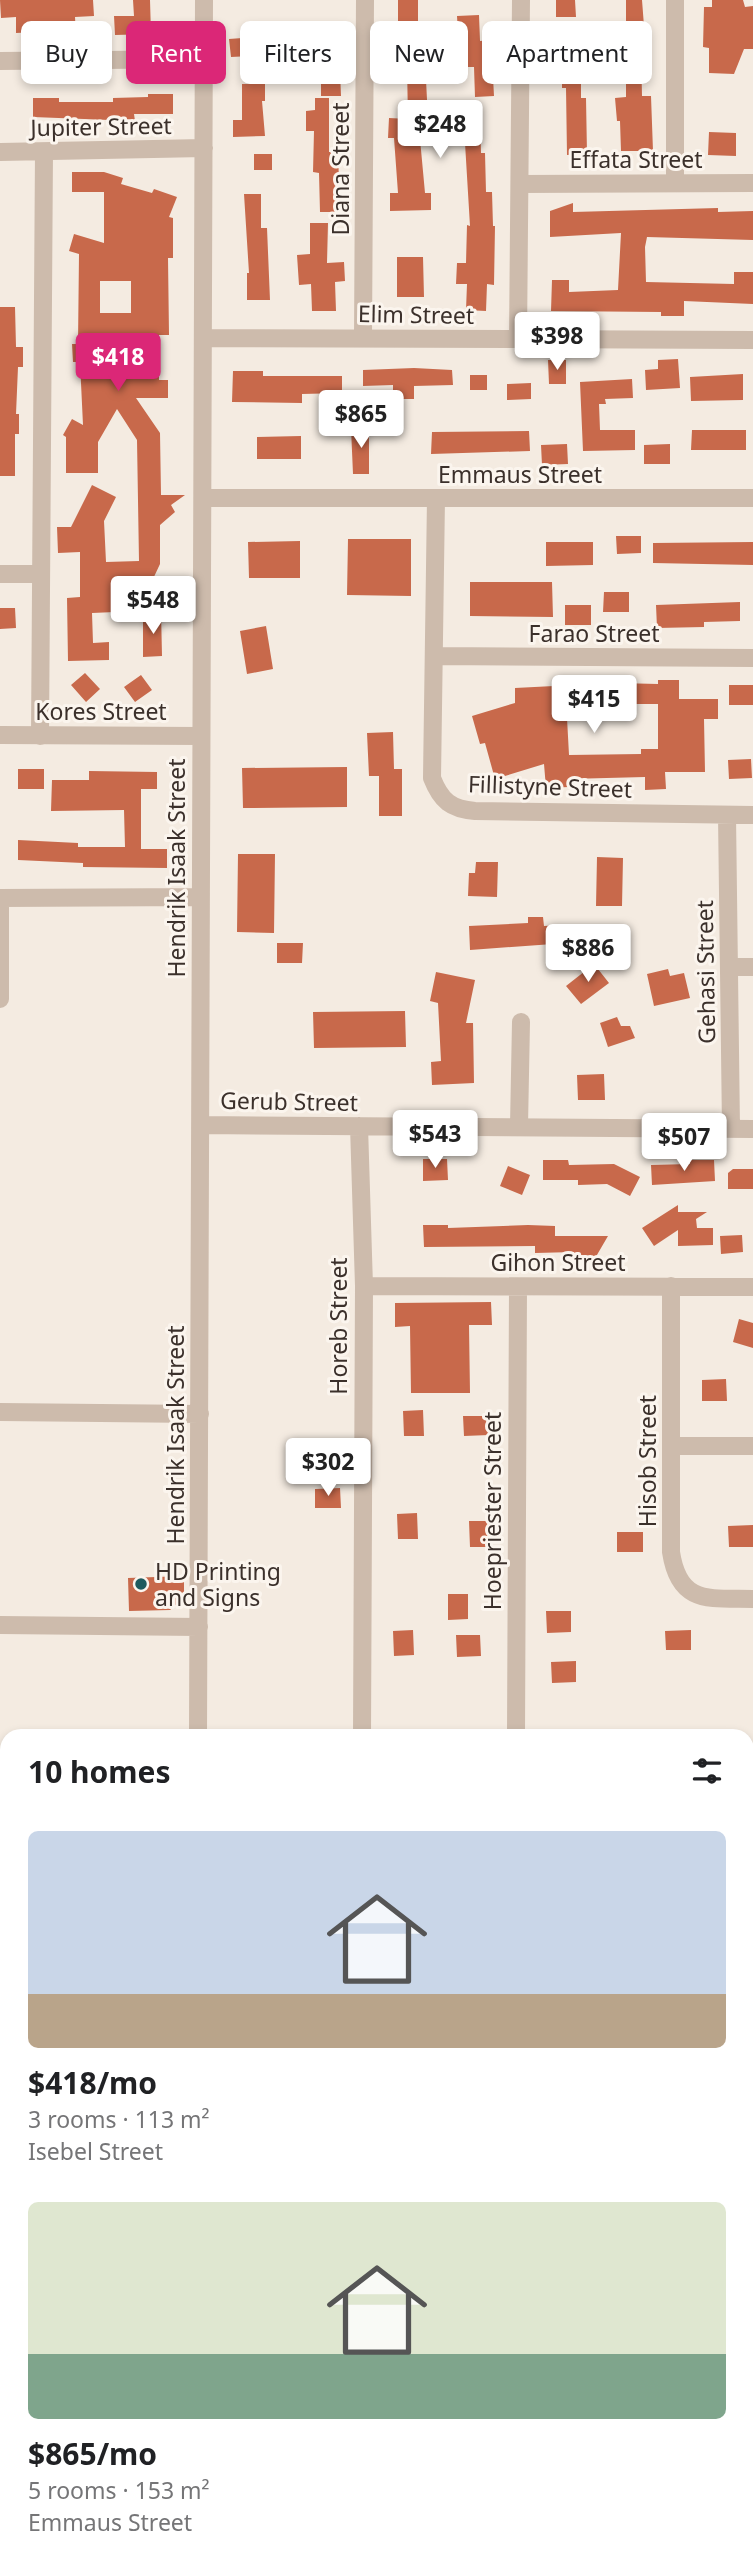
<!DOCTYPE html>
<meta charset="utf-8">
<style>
:root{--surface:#fff;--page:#f6f6f6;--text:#202124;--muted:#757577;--accent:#db2777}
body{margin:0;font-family:"Noto Sans",sans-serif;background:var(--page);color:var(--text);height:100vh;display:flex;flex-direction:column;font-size:26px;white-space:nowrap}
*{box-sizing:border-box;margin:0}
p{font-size:23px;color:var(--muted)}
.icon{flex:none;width:38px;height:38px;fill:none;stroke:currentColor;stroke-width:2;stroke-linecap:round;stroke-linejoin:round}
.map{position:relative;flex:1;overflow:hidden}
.panel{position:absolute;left:0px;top:1729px;width:754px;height:842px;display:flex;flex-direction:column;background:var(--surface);border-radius:21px 21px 0 0;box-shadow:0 4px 10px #0003}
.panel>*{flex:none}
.banner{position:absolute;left:21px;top:21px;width:712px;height:63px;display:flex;gap:14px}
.price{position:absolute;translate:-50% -60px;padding:0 16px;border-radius:7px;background:#fff;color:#222;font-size:23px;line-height:46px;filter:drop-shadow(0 2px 4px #0008)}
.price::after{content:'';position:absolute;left:50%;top:42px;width:21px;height:16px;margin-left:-10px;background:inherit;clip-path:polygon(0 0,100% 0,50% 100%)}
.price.active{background:var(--accent);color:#fff}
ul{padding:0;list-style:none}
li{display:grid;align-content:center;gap:14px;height:371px;padding:0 28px}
li span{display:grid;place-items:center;height:217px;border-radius:10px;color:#555}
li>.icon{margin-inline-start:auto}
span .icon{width:126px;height:126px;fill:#fffc;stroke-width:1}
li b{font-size:30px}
h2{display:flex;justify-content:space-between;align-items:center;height:84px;padding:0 28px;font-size:30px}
.chip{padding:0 24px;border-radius:10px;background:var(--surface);box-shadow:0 4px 10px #0003;font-size:24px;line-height:63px}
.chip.active{background:var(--accent);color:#fff}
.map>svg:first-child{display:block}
</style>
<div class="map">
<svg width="753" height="2570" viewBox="0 0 753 2570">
<rect width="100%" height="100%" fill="#f4ebe1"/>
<path fill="#b8c4a0" d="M0 2302H7V2460H0Z
M0 2501 7 2502V2564H685L684 2570H0Z"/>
<path fill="#c8694b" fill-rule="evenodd" d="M0 0H93L94 16 75 17 76 35H57V31L16 33V17L1 18Z
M133 0H150L151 34 115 35 114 16H134Z
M398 0H418V39H424L428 120 461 121V117H480L481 153H485L486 192H492L493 226H495L494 285 487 284 486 311 466 310 467 284H456L457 263H466L467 225 470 226 465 143 420 139 425 193H431V210L390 211V193H398L394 138H388L389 118 408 119 407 66H391L390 40H398Z
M556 0H575L576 17H556Z
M626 0H642L646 52H641L642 96H651L653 151H621L620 121H617L615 98 626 97Z
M712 0H743L745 7 753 6V49H744L734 74 709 73V48L703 47 704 7H712Z
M479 15 480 41 491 40 494 96 475 97 474 67H460L457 16Z
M565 27H585V52H581V98H586L587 154 567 155 566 88H562V68H565Z
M306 34H326V60H306Z
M272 36 273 55 231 57 229 39Z
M321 70H340L341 96H321Z
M242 84H265V101H262L265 136 233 137V120H242Z
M148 94H173V114H134L135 121 33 117V98H59V102H113V98L148 97Z
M315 98H329V152H338L340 212H320L319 173 313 172 314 131H306V111L315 110Z
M709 132 736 133V156L708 155Z
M254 154H272V170H254Z
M72 172H104L123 178 121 184 152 193 154 189 177 197 169 217 173 218V258H168L169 335H159V380H168V398H136L160 433 161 495H185L171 505 175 512 160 525V564L138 611 92 613 93 643 109 642V660L68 661 67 598 80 597V552L58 553 57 527H71L92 485 116 497 104 521 106 562 139 561 137 440 117 409 98 442V473H66V437L63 435 72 419 83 425 80 362H73L72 344H78L79 254 69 251 74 234 104 243V192H72ZM100 281H131V313H100Z
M244 194H261V228H267L270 300H247V273H249Z
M573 203V212L718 208V212L753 211V240L647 237 645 247 646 282 734 284V272H753V304L684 301V316H661V312L551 311 552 280H569V292L618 290 621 233 550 237V211Z
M310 223H328L327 263 344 262 345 281 335 282 336 311H312L311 284 299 285 297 255 310 254Z
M397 257H423L424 297H397Z
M0 307H15L16 347H23V367H18L16 414H19V434H15V476H0Z
M678 359 680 388 646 390 645 370 658 369V360Z
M548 360H566V384H549Z
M414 368 452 370 453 385 414 386V399H393V385L363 386V370Z
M233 371H263V376H342V393L302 394V403L232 402Z
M743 374V400L691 401 690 377Z
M470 375H487V390H470Z
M632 379 633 398 605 399 606 404H599L600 430H635V450L583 451 580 382Z
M531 383V399L507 400V384Z
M369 427V474H353L351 428Z
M692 430H746V450H691Z
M529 431 530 451 431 454 432 432Z
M301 436V459H257V437Z
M567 444 568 464 542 465 541 445Z
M670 444V464H644V445Z
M616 536H641V553L617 554Z
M348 539H411V596L347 595Z
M300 541V578H249L248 542Z
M546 542H593V565L546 566Z
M753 542V565L653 563V543Z
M470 582H552L553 617 470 616Z
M604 592H629V612H603Z
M740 602V621L704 622V627L657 628 656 605Z
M565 605H591V625H565Z
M0 608H15L16 628 0 629Z
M161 611 162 656 143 657V621Z
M266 626 273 669 247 674 240 631Z
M85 673 100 689 86 702 71 685Z
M141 675 152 690 135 702 124 687Z
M658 680H679V699H718V719H704L705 772H665L666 789 645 790V777L568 779 569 787 546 788 544 764 495 779 485 743 480 744 472 716 515 703V688L554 686V691L566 690V698H605V718H567L569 755 641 754V749H658V704H618V683L658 684Z
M729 685H753V705H729Z
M393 732 394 769H402V816H379V776H369L367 733Z
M751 759 752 778 729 779 728 760Z
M347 767V807L243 808 242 768Z
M18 769H44V789H18Z
M89 771 157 772V789H141V849H167V868L83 867V863L18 860V840L78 843V847H125L124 810 51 811 52 780H89Z
M238 854H275L274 933 237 932Z
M597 857 623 858 622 906H596Z
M476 862H498L497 897 468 896 469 873H475Z
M528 917H543L544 926 583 924 585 952 554 954 553 944 470 950 469 926 528 923Z
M277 943H303L302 963H277Z
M594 964 609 983 581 1004 566 986Z
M668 969 670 976 684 973 690 998 654 1006 647 974Z
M436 972 475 980 466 1023H473L474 1083 432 1085 431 1062 441 1061 438 1003 430 1001Z
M405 1011 406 1047 314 1048 313 1012Z
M617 1017 621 1026H630L635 1038 608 1047 600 1023Z
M604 1074 605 1100H578L577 1075Z
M423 1159H447L448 1180 423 1181Z
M543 1160H568L569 1165 614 1164 640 1177 630 1196 607 1184 578 1185V1180H543Z
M690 1160H714L715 1181 652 1185 651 1165 690 1164Z
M508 1166 530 1175 522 1195 500 1186Z
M733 1169H753V1189H728V1173Z
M678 1205V1212H707L696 1219 697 1228H713V1245L678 1246V1230L654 1246 642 1228Z
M423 1225H448V1228L528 1225 555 1226V1236H608L594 1260 574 1261V1252L535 1253V1246L424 1247Z
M742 1235 743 1252 721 1254 720 1236Z
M491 1302 492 1325H469L470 1393H411L410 1326 395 1327V1303Z
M739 1319 753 1323V1348L733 1342Z
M726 1379 727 1401H702V1380Z
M423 1410 424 1436H404L403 1411Z
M463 1416H489V1435L464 1436Z
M340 1488 341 1508H315V1489Z
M417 1513 418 1539H398L397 1514Z
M469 1521H489L490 1547H470Z
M753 1525V1547H729L728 1526Z
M617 1532H643V1552H617Z
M184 1576V1597L170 1610 129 1611 128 1578Z
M448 1594H468V1619L448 1620Z
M546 1611H571V1632L547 1633Z
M413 1630 414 1655 394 1656 393 1631Z
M691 1630V1650H666L665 1631Z
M456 1635H480L481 1656 457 1657Z
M576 1661V1682L552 1683 551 1662Z"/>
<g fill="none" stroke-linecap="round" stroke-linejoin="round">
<path stroke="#cdbbac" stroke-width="18" d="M675 0V183
M0 61 204 59
M0 152 204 148
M520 184 753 183
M204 338 753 340
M363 338 365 0
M518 340 521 0
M204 498H753
M436 498 432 778C441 801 451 809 475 811L753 815
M0 574H39
M434 656 753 658
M0 735 201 736
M40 736 44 152
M727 815 731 1129
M0 898 199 897
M730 967H753
M0 999V898
M202 1125 753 1129
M359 1126 364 1286 362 1736
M519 1126 521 1022
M364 1286 753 1287
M671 1286V1552C679 1605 709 1598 753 1599
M0 1412 200 1414
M672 1446H753
M0 1625 199 1627
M198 1736 204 0
M516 1736 518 1287
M0 1762H7
M747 1766H753
M747 1788 753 1785
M747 2012H753
M747 2559 753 2560"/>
</g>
<circle fill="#1f5a5e" stroke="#fbf5ee" stroke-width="2.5" cx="141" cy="1584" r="7"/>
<g text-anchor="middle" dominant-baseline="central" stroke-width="6" stroke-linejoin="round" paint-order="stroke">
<g font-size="23" fill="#3b302b" stroke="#fbf5ee">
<text transform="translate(101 126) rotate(-1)">Jupiter Street</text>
<text x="636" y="159">Effata Street</text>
<text transform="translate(340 169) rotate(-90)">Diana Street</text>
<text transform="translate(416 314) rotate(1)">Elim Street</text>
<text x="520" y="474">Emmaus Street</text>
<text x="594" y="633">Farao Street</text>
<text x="101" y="711">Kores Street</text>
<text transform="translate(550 786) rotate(2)">Fillistyne Street</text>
<text transform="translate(176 868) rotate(-90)">Hendrik Isaak Street</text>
<text transform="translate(705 972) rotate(-91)">Gehasi Street</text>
<text transform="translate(289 1101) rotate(1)">Gerub Street</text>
<text x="558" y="1262">Gihon Street</text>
<text transform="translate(338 1326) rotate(-90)">Horeb Street</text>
<text transform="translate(175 1435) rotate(-90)">Hendrik Isaak Street</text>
<text transform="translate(647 1461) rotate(-90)">Hisob Street</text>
<text transform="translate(492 1511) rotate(-90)">Hoepriester Street</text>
</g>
<g font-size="23" fill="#3b302b" stroke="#fbf5ee" text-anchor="start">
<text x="155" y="1571">HD Printing<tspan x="155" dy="26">and Signs</tspan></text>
</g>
</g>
</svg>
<b class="price" style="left:440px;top:160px">$248</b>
<b class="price" style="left:557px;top:372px">$398</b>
<b class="price active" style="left:118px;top:393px">$418</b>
<b class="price" style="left:361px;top:450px">$865</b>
<b class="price" style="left:153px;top:636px">$548</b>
<b class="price" style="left:594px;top:735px">$415</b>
<b class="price" style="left:588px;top:984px">$886</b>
<b class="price" style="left:435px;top:1170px">$543</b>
<b class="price" style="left:684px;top:1173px">$507</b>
<b class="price" style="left:328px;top:1498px">$302</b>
<div class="banner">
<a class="chip">Buy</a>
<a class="chip active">Rent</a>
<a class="chip">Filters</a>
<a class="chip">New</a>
<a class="chip">Apartment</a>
</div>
<section class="panel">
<h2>10 homes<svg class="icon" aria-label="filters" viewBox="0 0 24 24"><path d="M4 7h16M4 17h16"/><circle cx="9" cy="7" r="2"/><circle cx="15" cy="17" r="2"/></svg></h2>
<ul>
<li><span style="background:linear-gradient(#c9d6e8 75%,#b9a48a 0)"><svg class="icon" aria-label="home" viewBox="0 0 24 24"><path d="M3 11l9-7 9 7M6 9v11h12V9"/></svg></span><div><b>$418/mo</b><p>3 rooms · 113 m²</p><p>Isebel Street</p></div></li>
<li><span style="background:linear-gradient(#dfe7d0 70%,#7fa58c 0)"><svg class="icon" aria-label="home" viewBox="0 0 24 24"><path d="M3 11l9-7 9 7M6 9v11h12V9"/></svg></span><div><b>$865/mo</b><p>5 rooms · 153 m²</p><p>Emmaus Street</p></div></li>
</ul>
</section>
</div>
